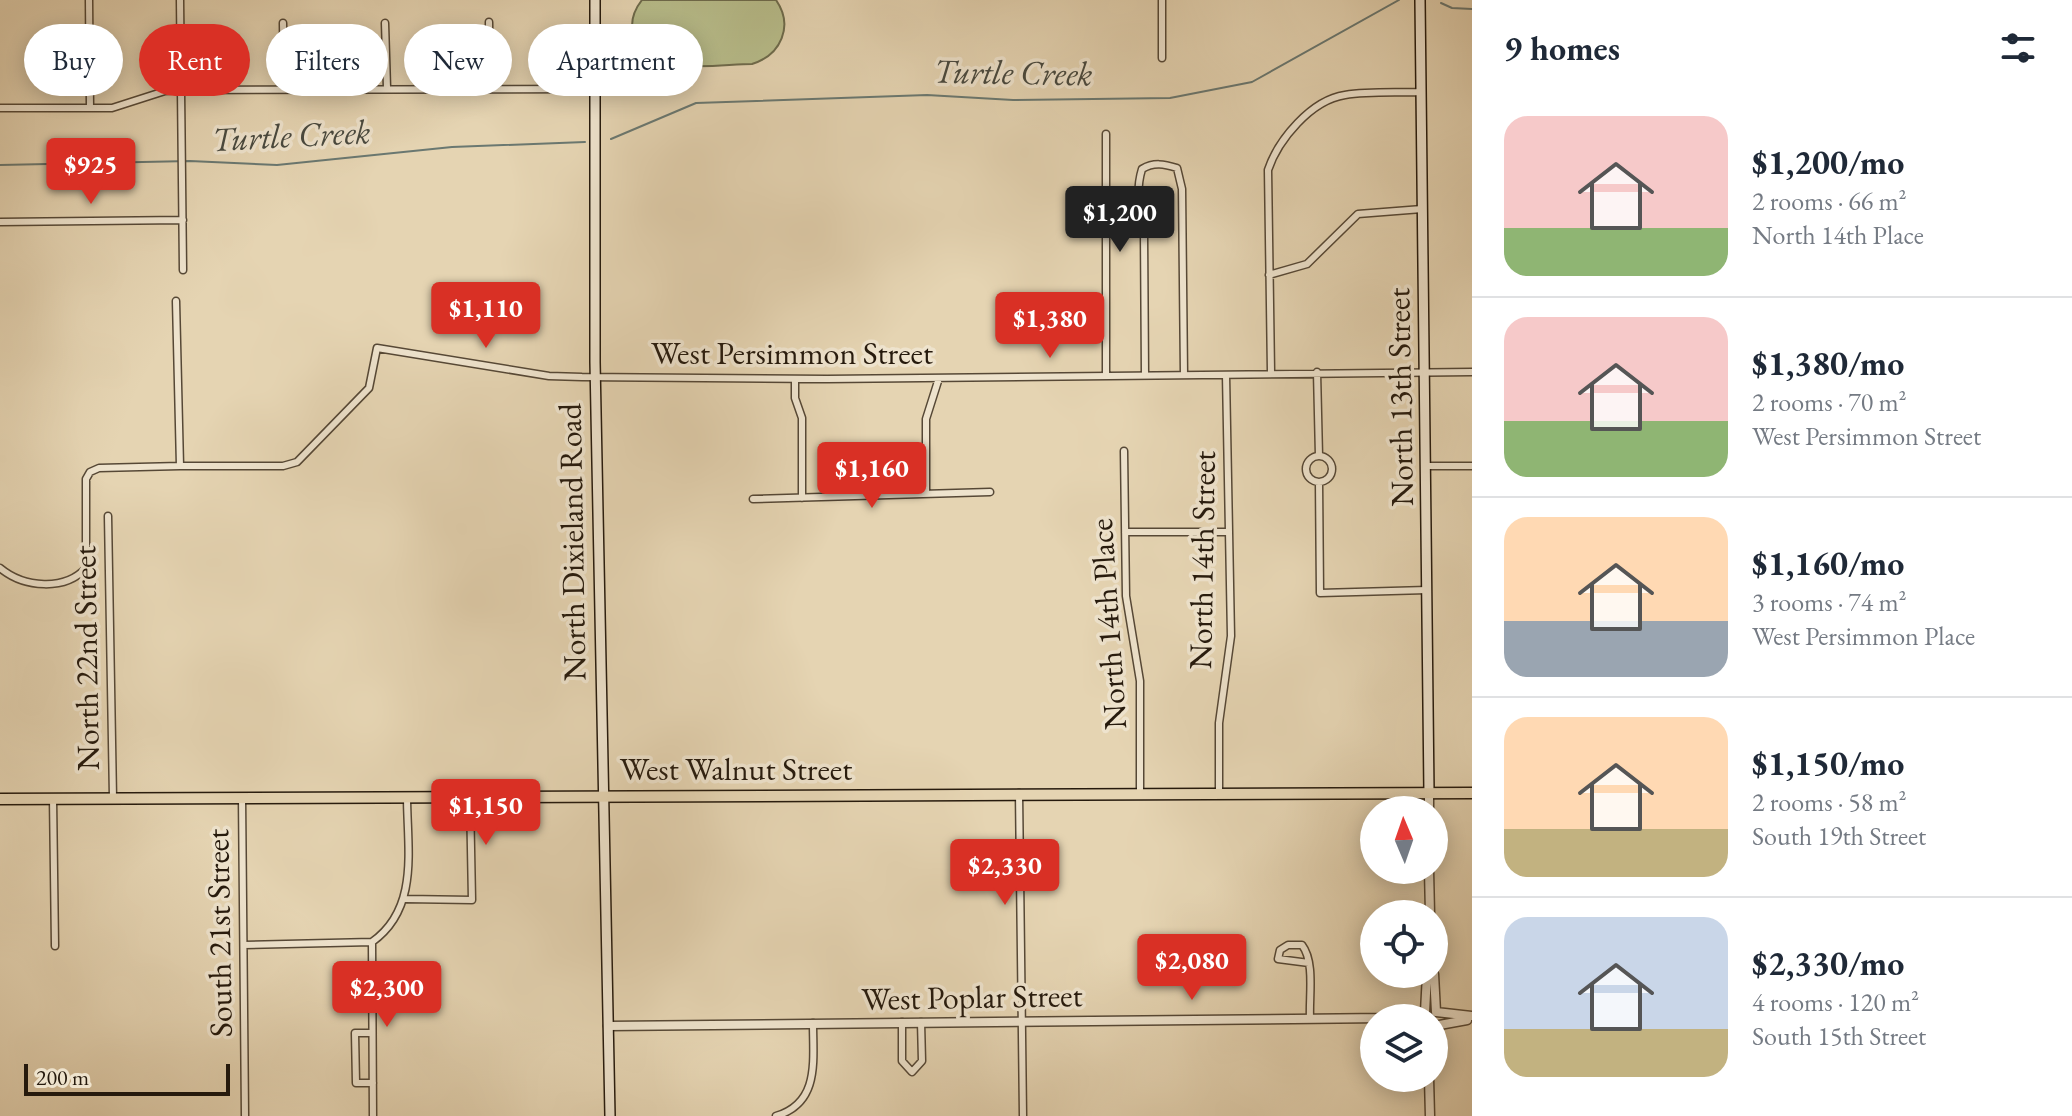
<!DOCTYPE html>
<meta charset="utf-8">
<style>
:root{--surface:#fff;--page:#f2f2f3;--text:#1f2937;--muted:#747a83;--line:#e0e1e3;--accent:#d93025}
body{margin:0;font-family:"EB Garamond",serif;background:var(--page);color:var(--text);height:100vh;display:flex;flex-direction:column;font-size:30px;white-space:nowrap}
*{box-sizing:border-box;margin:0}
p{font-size:26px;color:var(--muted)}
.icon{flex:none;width:44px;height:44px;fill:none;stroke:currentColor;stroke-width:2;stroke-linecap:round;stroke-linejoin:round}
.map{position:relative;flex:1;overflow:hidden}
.sheet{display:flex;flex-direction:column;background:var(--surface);width:600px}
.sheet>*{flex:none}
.guide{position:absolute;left:24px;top:24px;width:760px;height:72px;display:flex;gap:16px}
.needle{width:52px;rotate:358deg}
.controls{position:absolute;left:1360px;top:796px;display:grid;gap:16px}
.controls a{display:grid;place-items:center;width:88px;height:88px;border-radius:50%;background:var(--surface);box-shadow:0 4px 20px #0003;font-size:40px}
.scale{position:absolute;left:24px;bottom:20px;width:206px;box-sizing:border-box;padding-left:8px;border:4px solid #261a0d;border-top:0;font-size:22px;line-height:28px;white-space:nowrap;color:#261a0d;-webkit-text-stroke:6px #eee3cd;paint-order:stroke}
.price{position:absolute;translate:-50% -68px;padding:0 18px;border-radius:8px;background:var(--accent);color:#fff;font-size:26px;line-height:52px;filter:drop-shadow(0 2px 4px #0008)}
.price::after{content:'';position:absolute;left:50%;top:48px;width:24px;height:18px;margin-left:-12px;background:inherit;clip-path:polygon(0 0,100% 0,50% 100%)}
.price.active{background:#222;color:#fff}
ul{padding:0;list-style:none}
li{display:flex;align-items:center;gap:24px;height:200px;padding:0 32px}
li+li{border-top:2px solid var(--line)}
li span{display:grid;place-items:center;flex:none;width:224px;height:160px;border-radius:24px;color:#555}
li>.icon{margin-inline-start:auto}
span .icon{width:96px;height:96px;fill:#fffc;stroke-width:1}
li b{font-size:34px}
h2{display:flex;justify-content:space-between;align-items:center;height:96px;padding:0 32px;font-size:34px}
.chip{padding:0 28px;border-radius:36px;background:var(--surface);box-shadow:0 4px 20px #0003;font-size:28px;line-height:72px}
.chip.active{background:var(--accent);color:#fff}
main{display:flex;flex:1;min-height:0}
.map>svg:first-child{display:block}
</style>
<main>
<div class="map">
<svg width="1472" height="1116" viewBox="0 0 1472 1116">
<rect width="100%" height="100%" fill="#e5d4b2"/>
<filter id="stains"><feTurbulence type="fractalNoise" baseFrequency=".0025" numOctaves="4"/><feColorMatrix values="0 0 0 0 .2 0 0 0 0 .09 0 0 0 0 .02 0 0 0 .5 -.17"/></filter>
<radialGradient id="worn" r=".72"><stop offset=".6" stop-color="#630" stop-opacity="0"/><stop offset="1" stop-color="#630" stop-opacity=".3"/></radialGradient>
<path fill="#b7bc8a" stroke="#6e6b4c" stroke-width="2" d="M642 0H776C794 26 781 55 752 64 717 64 645 79 633 35 630 22 634 10 642 0Z"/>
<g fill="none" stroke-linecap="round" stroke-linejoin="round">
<path stroke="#6a7871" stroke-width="2" d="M1441 3 1452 8 1472 9
M611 139 696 103 927 95 1013 100 1170 98 1252 82 1399 0
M0 165 190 161 277 165 452 147 585 142"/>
<g stroke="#564836" stroke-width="9">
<path id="minor" d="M89 0 90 107
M180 0 183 270
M1162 0V58
M489 22 490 87
M283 23 284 89
M385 23 387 88
M0 108H112L165 91 179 90 594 89
M0 222 183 220
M1269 275 1307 264 1358 214 1422 209
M1271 372 1268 170C1278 140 1311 100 1345 95 1369 91 1395 93 1420 92
M1317 372 1319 456
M1106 373V134
M1145 374 1144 233C1138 215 1136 188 1142 169 1154 162 1164 164 1177 168L1182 189 1184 375
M795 379V398L802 418V498
M1124 451 1126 596 1140 681V793
M1306 469a13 13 0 1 1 26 0a13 13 0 1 1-26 0Z
M180 466H283L297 462 369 388 377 348 549 376 582 377 827 379 1472 372
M1426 466H1472
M1319 482 1320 593 1427 590
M926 494V419L939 378
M753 499 990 492
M108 516 113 798
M1125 532H1229
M0 568C24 588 65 591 86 568V479L90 472 99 468 180 466 176 301
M1019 793 1023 1116
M1219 793V723L1231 636 1226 375
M242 797 245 1116
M53 798 55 946
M406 899 472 900 470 798
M372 942 373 1116
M372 942C420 908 407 848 407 796
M244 945 372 942
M1309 963 1278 959 1280 950 1288 945H1302C1315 962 1309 996 1310 1017
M902 1022V1061L912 1072 922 1061 921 1022
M372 1033H355L356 1083H373
M776 1116C820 1103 813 1061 813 1023"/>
</g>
<g stroke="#564836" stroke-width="11">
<path id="tertiary" d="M1429 793V810
M1429 870 1430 914
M1434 974 1436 1012 1472 1016
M608 1026 1384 1018 1425 1012 1427 974
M1434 1026 1467 1020
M1429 1078 1430 1116"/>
</g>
<g stroke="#261a0d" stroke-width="12">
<path id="secondary" d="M595 0V362L610 1116
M1420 0 1429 793"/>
</g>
<g stroke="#261a0d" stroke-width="13">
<path id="primary" d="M0 799 1472 793"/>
</g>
<use href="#minor" stroke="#eee3cd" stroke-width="6"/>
<use href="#tertiary" stroke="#eee3cd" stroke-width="8"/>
<use href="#secondary" stroke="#eee3cd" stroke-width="9"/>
<use href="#primary" stroke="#e5d4b2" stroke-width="10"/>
</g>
<g text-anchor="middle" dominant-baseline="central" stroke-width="7" stroke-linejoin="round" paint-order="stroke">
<g font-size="32" fill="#261a0d" stroke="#eee3cd">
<text x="792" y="353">West Persimmon Street</text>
<text transform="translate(1400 397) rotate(-91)">North 13th Street</text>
<text transform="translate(572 542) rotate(-91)">North Dixieland Road</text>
<text transform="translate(1202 560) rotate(-89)">North 14th Street</text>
<text transform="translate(1108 624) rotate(-94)">North 14th Place</text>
<text transform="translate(86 658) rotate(-91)">North 22nd Street</text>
<text x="736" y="769">West Walnut Street</text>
<text transform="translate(219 933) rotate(-91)">South 21st Street</text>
<text transform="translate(972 997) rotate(-1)">West Poplar Street</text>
</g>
<g font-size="34" font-style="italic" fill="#48493f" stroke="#eee3cd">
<text transform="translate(1013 72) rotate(1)">Turtle Creek</text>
<text transform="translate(291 135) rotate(-3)">Turtle Creek</text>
</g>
</g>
<rect width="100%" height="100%" filter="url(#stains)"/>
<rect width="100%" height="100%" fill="url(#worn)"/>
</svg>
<div class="controls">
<a><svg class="needle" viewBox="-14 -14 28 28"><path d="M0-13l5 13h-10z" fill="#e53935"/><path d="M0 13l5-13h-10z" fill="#747a83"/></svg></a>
<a><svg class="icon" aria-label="locate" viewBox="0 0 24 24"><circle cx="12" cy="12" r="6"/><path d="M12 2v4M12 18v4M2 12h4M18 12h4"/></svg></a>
<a><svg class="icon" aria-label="layers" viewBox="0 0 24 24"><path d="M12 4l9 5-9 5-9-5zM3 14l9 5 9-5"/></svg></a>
</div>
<div class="scale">200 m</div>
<b class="price" style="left:91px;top:206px">$925</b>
<b class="price active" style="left:1120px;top:254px">$1,200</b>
<b class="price" style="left:486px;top:350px">$1,110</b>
<b class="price" style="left:1050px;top:360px">$1,380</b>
<b class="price" style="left:872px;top:510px">$1,160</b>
<b class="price" style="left:486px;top:847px">$1,150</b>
<b class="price" style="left:1005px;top:907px">$2,330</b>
<b class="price" style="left:1192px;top:1002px">$2,080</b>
<b class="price" style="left:387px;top:1029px">$2,300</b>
<div class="guide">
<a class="chip">Buy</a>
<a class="chip active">Rent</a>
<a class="chip">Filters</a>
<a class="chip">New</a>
<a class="chip">Apartment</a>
</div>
</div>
<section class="sheet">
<h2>9 homes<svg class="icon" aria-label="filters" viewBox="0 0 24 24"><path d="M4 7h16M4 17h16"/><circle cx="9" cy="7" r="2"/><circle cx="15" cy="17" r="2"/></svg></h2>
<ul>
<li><span style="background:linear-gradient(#f6c9c9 70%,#8fb573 0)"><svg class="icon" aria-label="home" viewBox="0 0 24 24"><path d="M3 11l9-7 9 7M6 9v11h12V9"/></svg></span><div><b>$1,200/mo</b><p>2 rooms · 66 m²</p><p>North 14th Place</p></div></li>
<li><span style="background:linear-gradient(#f6c9c9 65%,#8fb573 0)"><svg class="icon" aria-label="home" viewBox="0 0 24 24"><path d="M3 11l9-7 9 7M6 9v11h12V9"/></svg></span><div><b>$1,380/mo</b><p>2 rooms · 70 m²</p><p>West Persimmon Street</p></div></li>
<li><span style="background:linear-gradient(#ffd9b3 65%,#9aa5b1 0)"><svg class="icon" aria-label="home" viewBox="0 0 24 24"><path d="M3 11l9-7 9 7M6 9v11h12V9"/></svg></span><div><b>$1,160/mo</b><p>3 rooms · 74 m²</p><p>West Persimmon Place</p></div></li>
<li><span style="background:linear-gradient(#ffd9b3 70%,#c2b280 0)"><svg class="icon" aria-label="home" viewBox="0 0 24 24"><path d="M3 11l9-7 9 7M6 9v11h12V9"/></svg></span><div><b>$1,150/mo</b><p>2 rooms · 58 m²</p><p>South 19th Street</p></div></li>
<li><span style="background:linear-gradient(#c9d6e8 70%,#c2b280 0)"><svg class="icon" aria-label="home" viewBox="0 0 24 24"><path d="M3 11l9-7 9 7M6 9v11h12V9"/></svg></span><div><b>$2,330/mo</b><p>4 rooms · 120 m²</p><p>South 15th Street</p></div></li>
</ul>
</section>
</main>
